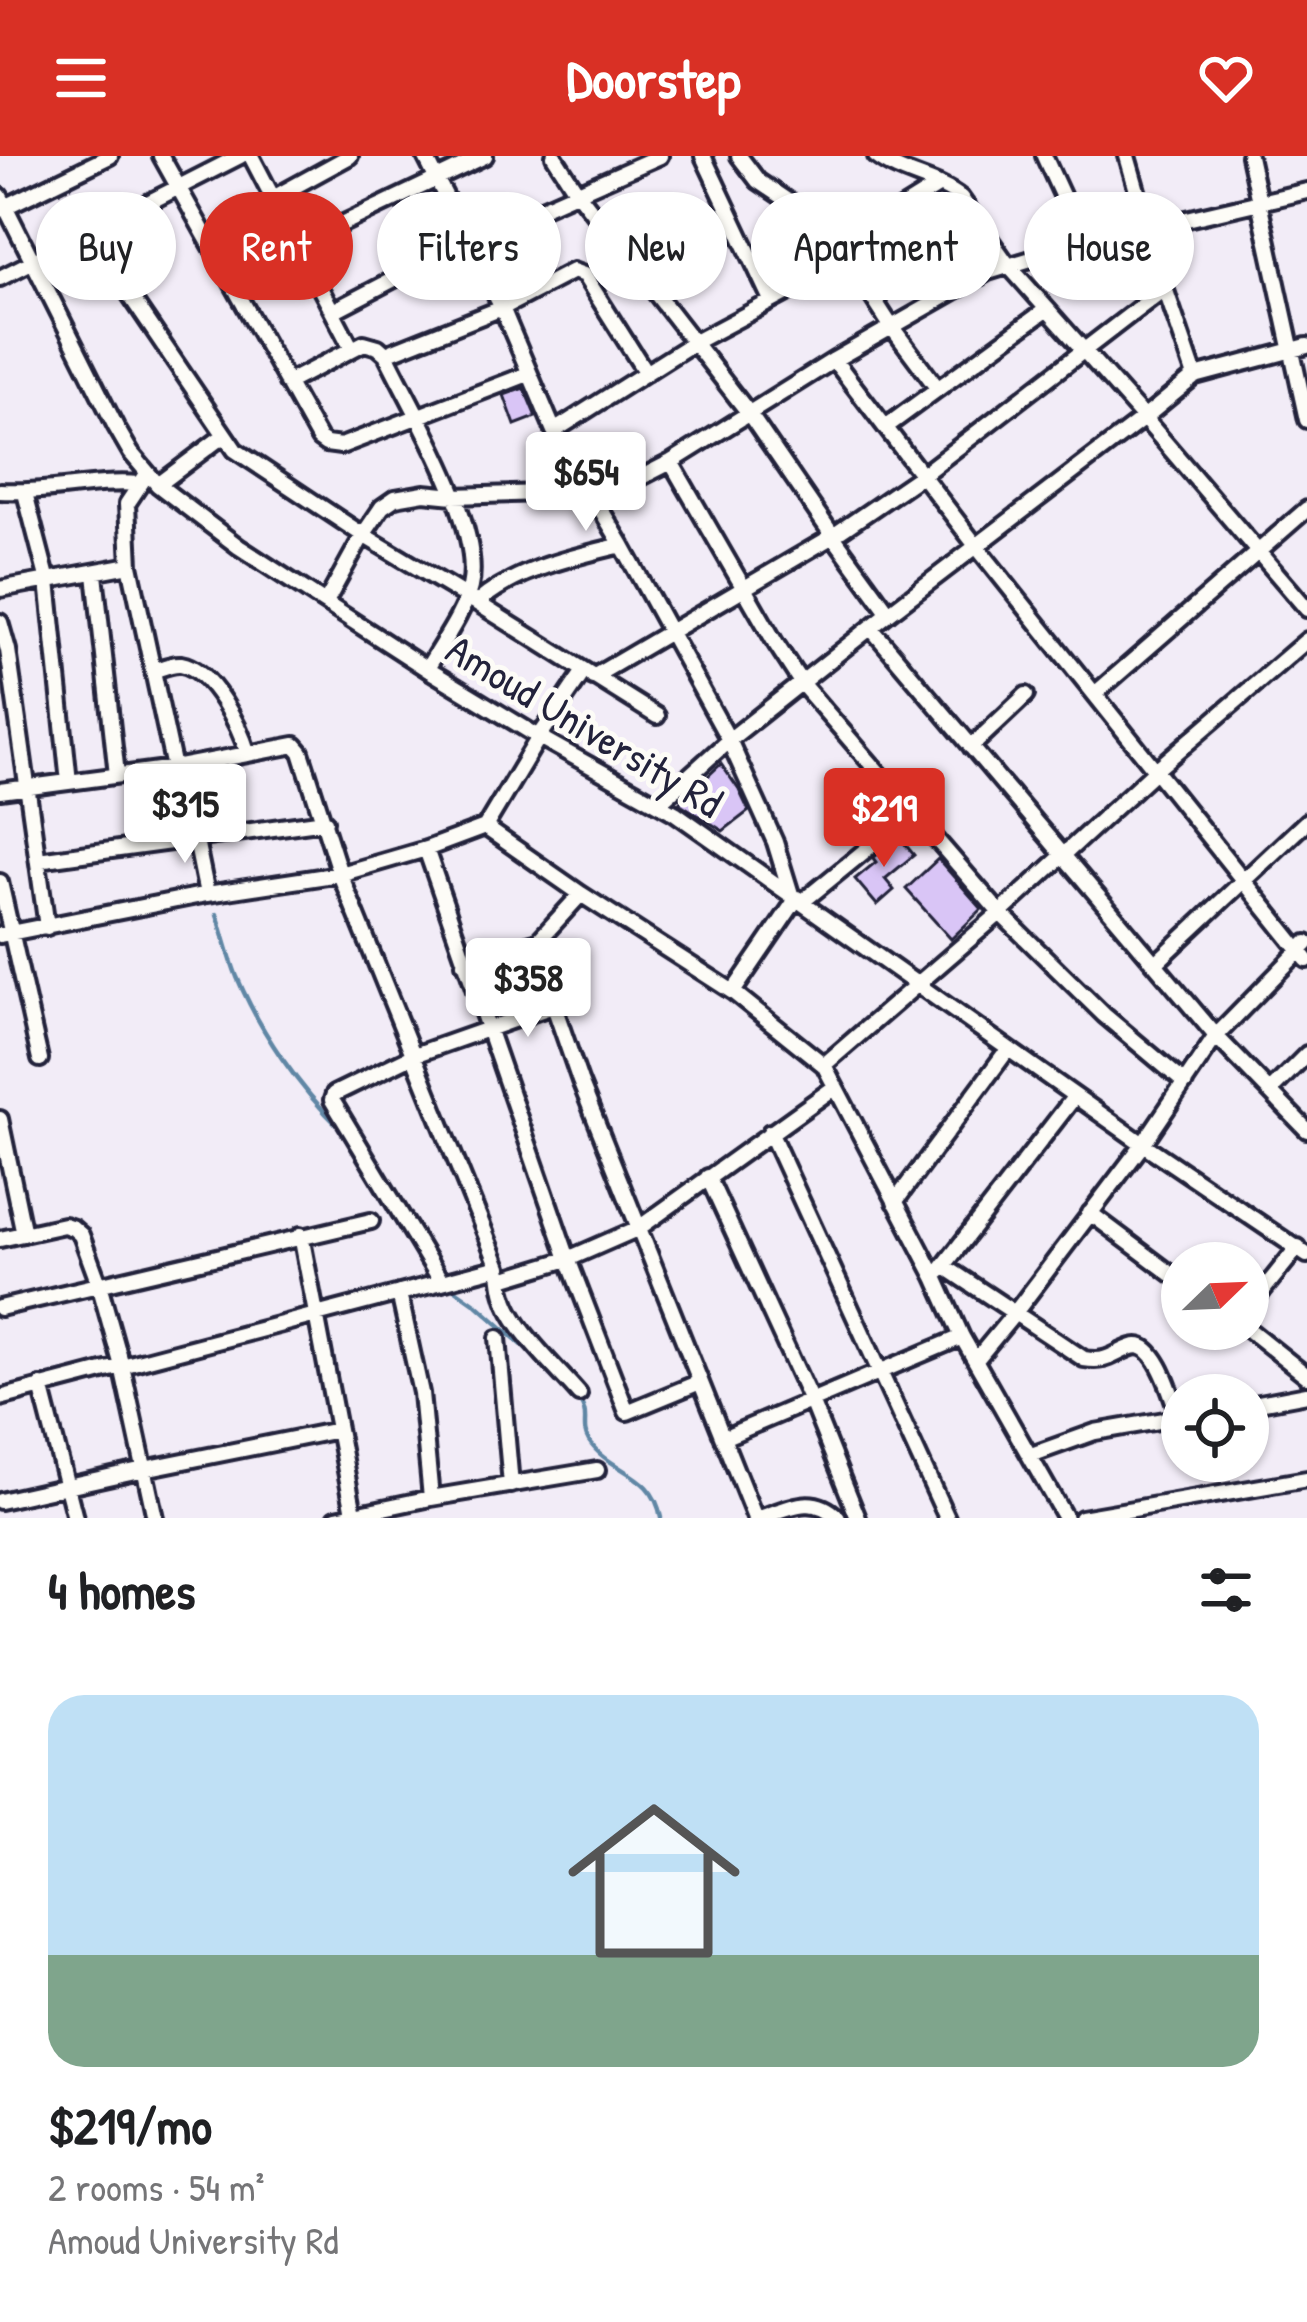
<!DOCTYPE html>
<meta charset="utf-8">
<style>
:root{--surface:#fff;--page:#f6f6f6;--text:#202124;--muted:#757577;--line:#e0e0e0;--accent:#d93025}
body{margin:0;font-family:"Patrick Hand",sans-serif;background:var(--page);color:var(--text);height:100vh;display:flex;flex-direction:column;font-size:45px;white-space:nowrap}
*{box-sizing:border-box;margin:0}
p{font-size:39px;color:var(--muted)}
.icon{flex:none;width:66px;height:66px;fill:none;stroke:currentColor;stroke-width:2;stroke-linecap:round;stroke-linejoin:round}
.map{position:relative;height:1362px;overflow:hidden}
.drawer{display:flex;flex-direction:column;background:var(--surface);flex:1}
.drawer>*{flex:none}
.top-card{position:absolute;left:36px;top:36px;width:1236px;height:108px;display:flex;gap:24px}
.needle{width:78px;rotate:67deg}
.controls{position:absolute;left:1161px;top:1086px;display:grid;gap:24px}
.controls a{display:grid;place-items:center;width:108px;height:108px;border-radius:50%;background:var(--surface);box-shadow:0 3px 9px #0004;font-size:60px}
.price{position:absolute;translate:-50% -102px;padding:0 27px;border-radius:12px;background:#fff;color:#222;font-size:39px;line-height:78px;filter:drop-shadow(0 3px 6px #0008)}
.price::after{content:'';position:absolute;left:50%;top:72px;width:36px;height:27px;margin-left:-18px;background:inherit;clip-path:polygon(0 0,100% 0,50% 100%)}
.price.active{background:var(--accent);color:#fff}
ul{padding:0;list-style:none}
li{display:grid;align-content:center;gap:24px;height:636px;padding:0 48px}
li+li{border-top:3px solid var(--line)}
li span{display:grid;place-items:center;height:372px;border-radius:36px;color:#555}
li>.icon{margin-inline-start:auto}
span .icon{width:216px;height:216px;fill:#fffc;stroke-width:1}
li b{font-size:51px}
h2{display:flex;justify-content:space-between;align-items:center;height:144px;padding:0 48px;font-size:51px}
.pill{padding:0 42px;border-radius:54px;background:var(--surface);box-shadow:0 3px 9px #0004;font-size:42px;line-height:108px}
.pill.active{background:var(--accent);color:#fff}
header{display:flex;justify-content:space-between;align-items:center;height:156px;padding:0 48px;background:var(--accent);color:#fff;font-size:54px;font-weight:700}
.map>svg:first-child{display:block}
</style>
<header><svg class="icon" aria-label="menu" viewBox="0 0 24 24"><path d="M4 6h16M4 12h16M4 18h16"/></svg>Doorstep<svg class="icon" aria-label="heart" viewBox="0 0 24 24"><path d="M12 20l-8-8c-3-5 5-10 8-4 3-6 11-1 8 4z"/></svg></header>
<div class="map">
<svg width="1307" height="1362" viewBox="0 0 1307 1362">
<rect width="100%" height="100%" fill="#f2ecf7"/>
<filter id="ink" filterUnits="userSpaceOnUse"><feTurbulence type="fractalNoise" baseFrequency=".00833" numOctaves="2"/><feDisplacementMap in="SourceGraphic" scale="24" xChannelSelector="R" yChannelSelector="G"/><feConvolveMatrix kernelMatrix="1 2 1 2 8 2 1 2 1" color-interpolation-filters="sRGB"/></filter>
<g filter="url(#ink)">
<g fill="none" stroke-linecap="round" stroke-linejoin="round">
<path stroke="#6087a5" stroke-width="4.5" d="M217 758C224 779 229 801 237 821 261 877 298 931 342 974
M450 1130 477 1149 538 1203
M576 1241C593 1259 579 1269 589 1285 611 1318 653 1315 661 1362"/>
</g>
<path fill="#d9c5f6" stroke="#22223b" stroke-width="3" d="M524 232 536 261 515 269 504 239Z
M721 608 739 634 749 655 723 675 679 647Z
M899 681 914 699 885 723 894 734 877 749 855 723 876 706 873 702Z
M938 703 982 753 951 783 906 733Z"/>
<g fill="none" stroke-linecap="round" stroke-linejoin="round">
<g stroke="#22223b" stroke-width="22">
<path id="minor" d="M161 0 319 283 326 288 341 290 528 218
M251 0 352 193
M425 0 502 152 554 275 622 389 729 584 775 686 791 738
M554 0 577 36 748 256 833 380 889 457
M703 0 771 144
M739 0 758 25 828 72 840 91
M876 0C902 20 936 22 961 42L1008 109 1144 262 1307 453
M1044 0 1084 87
M1127 0 1165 132 1195 220
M1249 0 1307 264
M938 30 840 91 891 170 938 233
M0 40 116 271 131 297 158 329 239 391 427 513 539 581 675 657 1143 988 1307 1099
M275 41 350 0
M1 53 110 0
M98 73 105 95 123 129 235 294 363 379 477 447 657 560
M298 89 485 0
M227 120 296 84
M0 122 240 0
M333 155 469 84 660 0
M386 198 502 152 573 115 584 119 646 217
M834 204 977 391 1307 804
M287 227 364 187 378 191 386 198C413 255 484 369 470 431 463 459 441 488 427 513
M887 270 1047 153
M554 275 693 187 847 105
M671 306 776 488 802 528 1000 757 1104 859 1185 927
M147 318 127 348 130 409 174 612 196 684 207 738
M158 329 223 280
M0 335C48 338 92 324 140 328
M25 337 48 425 69 626
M95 418 117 619
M0 433 130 409
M326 446 363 379 382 351 395 342 424 337 454 340 602 335 622 331 671 306 834 204 988 116 1084 87 1307 35
M477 447C516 413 573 401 622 389
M0 466 8 494 47 771
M871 472 1216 880 1307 974
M153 515C162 512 172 507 181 508 212 513 240 571 248 598
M593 521 833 380 922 319 1165 132
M1096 537 1307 353
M971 591 1026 539
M0 635 174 612 295 589 301 596 340 718 499 1111C501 1120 501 1130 504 1139 512 1172 557 1212 579 1238
M659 647 729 584 889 457 1144 262 1195 220 1307 190
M485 671 581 738 733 836 824 909 935 1121 962 1181 1065 1362
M426 693 568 1103 627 1256 700 1226
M38 704 325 665
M0 726 40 903
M802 746 911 657
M0 779 207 738 340 718 426 693 485 671 539 581 584 515
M538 785V804L580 925 755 1362
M464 807 538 785 581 738
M1155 808 1307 665
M733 836 797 742
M824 909 1000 757 1157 613 1307 484
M1271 934 1307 898
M0 963 24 1078
M770 976 947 1362
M708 1021 811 1245 858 1362
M895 1046 1008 893
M1090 1057 1182 1126
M301 1079 355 1362
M0 1083 64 1069 73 1072 81 1079 99 1128 122 1210 155 1362
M944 1110 1084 1203C1108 1207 1112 1198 1132 1191 1157 1182 1173 1244 1179 1261
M939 1116 1075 940
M502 1123 568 1103 639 1072 835 931
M441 1125 332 944 334 938 414 899 553 850
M0 1152 371 1065
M1248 1153 1298 1091
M1248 1173 1307 1220
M498 1182 511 1329
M976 1204 1014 1158 1143 988 1216 880 1307 787
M41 1230 75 1362
M0 1242 499 1111
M1248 1249 1307 1238
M723 1282 962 1181
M1031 1299 1095 1276 1182 1261
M431 1342 597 1314
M0 1345 144 1313 338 1274
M336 1362 431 1342 421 1237 399 1137
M760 1362C788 1352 814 1337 838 1362
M1081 1362 1307 1323"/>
</g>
<use href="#minor" stroke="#fdfcf7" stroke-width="14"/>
</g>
</g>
<g text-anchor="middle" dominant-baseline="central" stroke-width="10" stroke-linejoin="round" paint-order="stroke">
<g font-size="42" fill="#22223b" stroke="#fdfcf7">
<text transform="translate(585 569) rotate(31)">Amoud University Rd</text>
</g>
</g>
</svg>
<div class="controls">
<a><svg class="needle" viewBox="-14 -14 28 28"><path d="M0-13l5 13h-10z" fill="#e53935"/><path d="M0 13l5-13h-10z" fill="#757577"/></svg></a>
<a><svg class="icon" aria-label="locate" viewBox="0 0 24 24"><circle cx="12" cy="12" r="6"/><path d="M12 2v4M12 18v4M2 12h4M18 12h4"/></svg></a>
</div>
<b class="price" style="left:586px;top:378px">$654</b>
<b class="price" style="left:185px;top:710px">$315</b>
<b class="price active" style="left:884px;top:714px">$219</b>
<b class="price" style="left:528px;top:884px">$358</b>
<div class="top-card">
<a class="pill">Buy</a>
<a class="pill active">Rent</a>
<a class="pill">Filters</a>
<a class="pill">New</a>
<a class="pill">Apartment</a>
<a class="pill">House</a>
</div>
</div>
<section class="drawer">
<h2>4 homes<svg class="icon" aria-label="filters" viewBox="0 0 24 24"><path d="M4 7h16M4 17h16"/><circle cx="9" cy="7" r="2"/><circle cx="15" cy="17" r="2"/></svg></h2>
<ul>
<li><span style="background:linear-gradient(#bfe0f5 70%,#7fa58c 0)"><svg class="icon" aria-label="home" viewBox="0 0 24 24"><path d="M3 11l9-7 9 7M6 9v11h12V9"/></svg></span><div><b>$219/mo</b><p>2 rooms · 54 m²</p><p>Amoud University Rd</p></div></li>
</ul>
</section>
